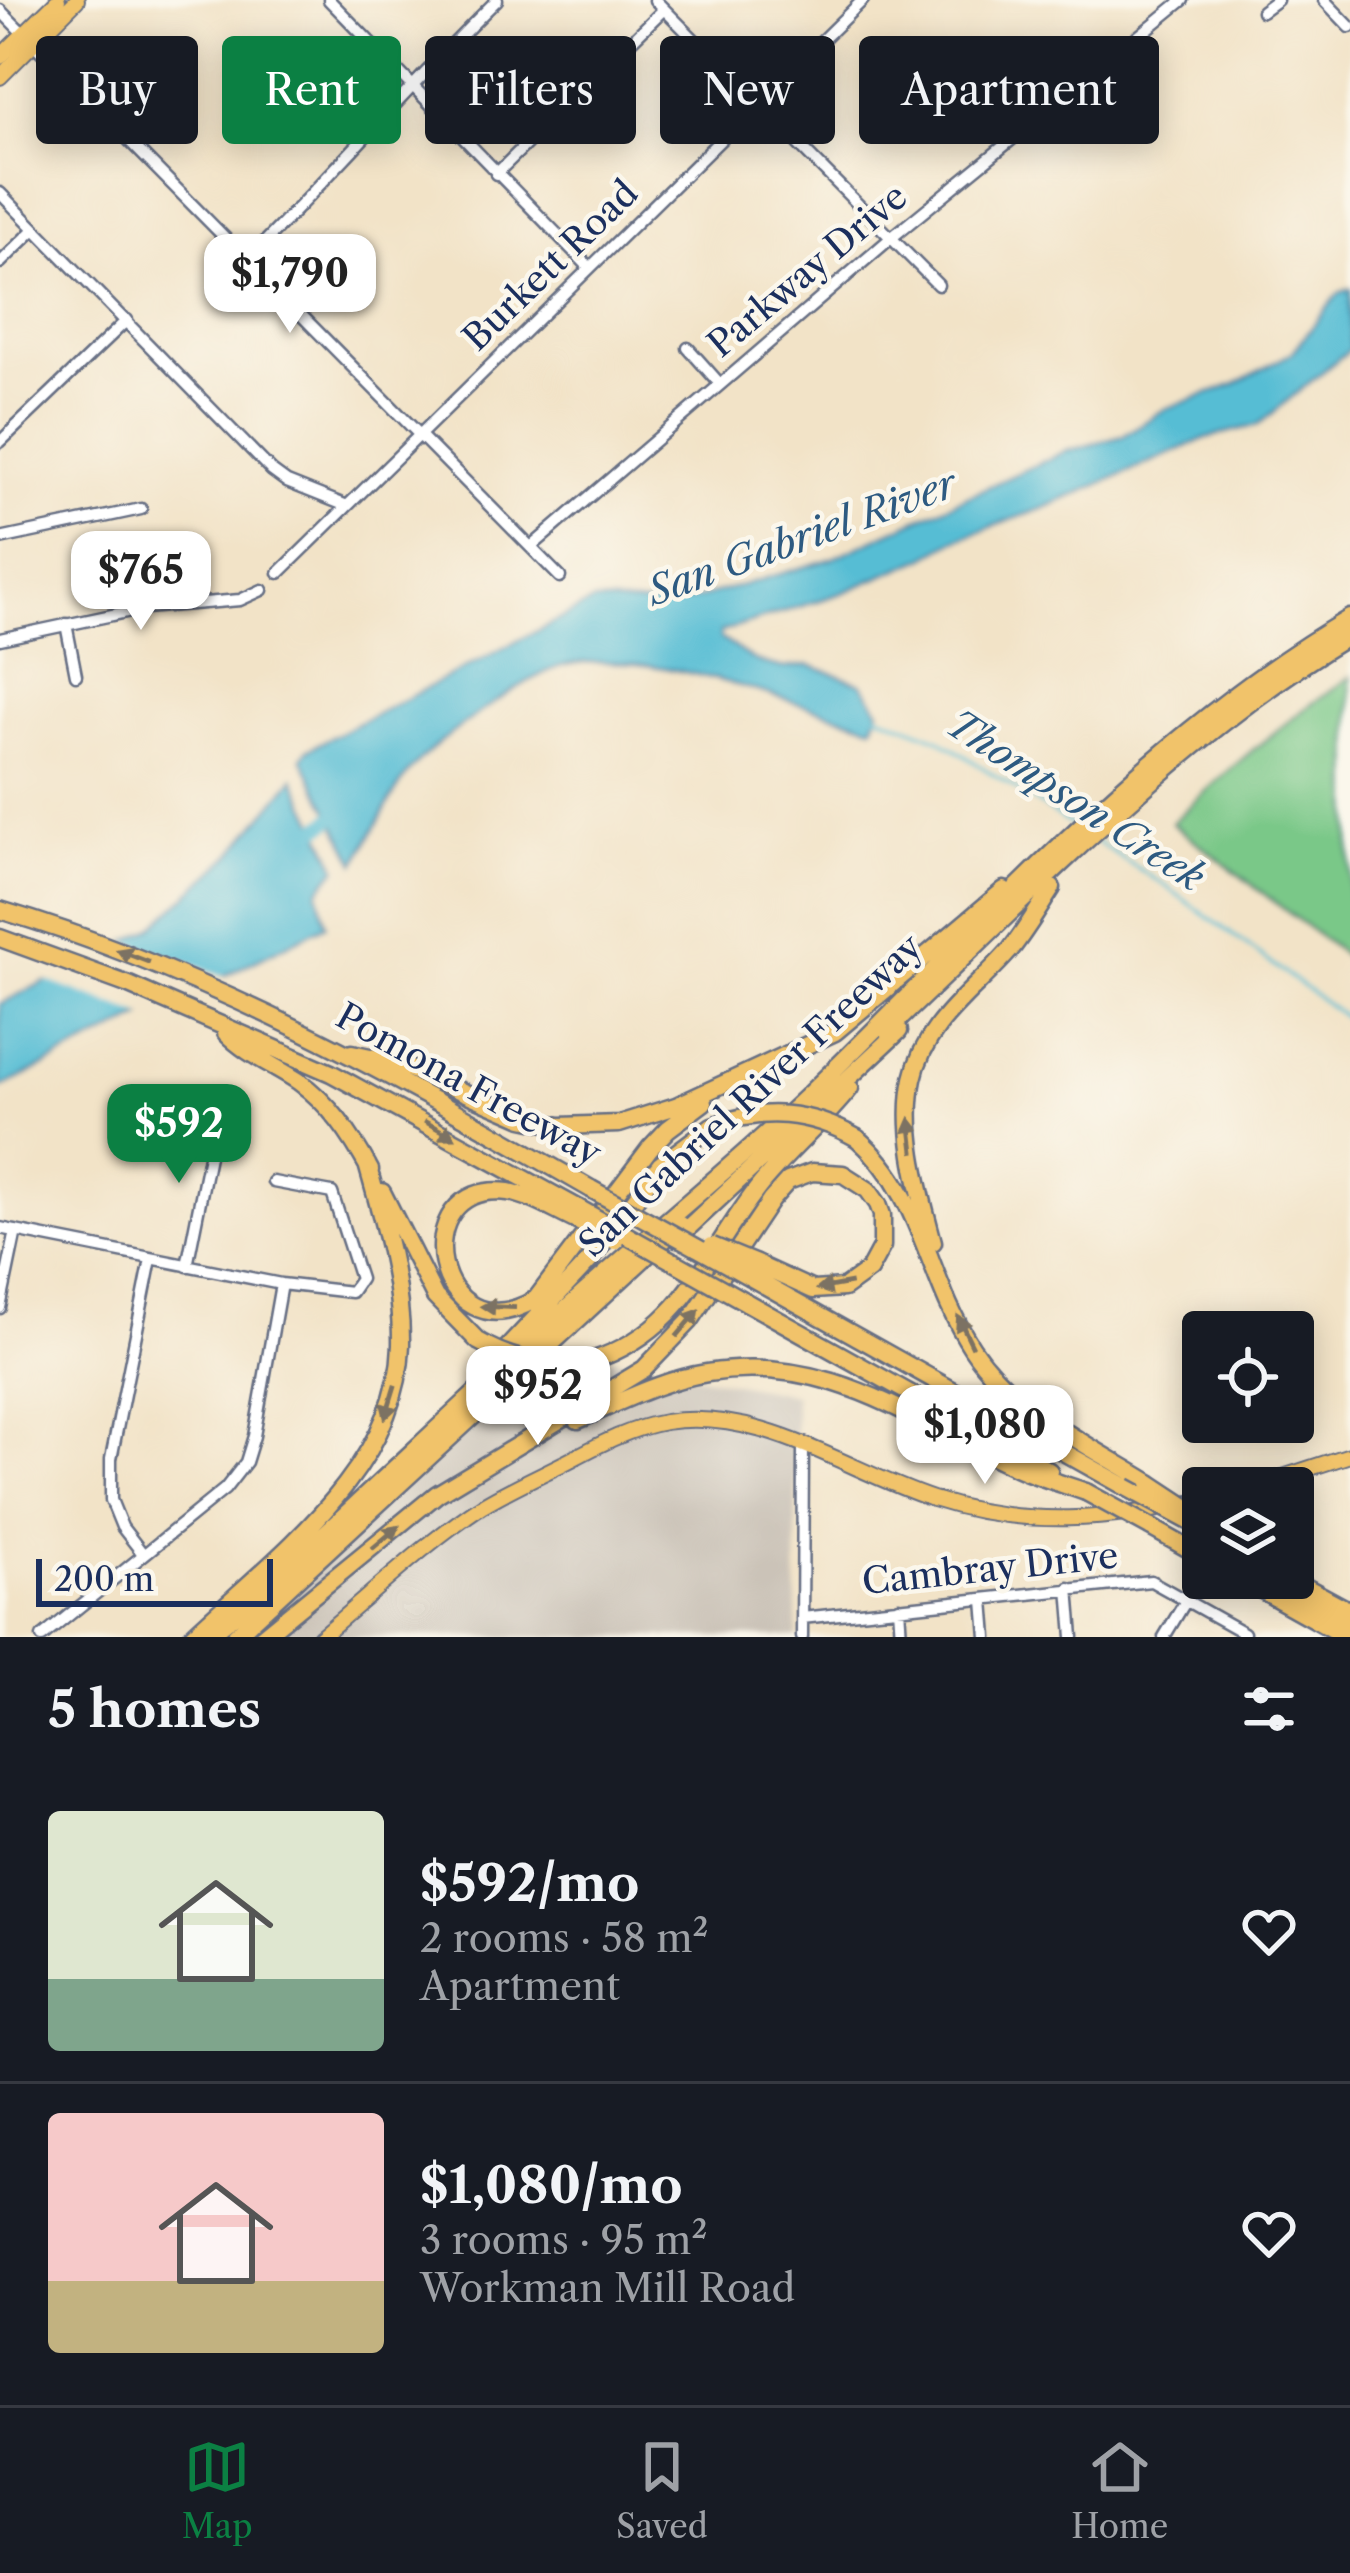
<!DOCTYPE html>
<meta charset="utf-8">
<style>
:root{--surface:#171b24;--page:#242831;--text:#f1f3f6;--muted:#9ea1a6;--line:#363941;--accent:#0b8043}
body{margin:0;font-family:"Libre Caslon Text",serif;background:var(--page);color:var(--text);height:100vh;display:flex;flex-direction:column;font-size:45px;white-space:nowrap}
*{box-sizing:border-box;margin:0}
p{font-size:39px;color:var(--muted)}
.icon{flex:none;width:66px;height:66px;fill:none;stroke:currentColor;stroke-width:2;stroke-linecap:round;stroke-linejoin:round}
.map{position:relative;height:1637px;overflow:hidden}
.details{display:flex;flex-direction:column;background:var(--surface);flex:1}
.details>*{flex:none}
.hud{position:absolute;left:36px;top:36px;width:1278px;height:108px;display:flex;gap:24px}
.tools{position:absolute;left:1182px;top:1311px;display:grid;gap:24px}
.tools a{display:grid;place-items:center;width:132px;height:132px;border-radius:12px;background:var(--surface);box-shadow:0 6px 30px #0003;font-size:60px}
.scale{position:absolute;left:36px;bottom:30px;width:237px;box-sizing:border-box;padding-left:12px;border:6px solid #1b2f5e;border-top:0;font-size:33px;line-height:42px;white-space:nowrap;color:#1b2f5e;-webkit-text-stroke:9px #fbf7ec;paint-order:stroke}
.price{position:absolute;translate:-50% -102px;padding:0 27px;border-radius:24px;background:#fff;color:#222;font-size:39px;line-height:78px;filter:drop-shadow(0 3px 6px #0008)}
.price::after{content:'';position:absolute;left:50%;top:72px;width:36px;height:27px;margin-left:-18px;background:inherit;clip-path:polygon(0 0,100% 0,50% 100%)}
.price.selected{background:var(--accent);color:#fff}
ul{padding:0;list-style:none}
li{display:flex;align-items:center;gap:36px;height:300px;padding:0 48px}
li+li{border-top:3px solid var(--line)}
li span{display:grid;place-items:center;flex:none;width:336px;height:240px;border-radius:12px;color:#555}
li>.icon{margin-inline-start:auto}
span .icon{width:144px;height:144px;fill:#fffc;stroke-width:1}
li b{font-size:51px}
h2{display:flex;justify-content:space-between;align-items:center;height:144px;padding:0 48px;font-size:51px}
.tag{padding:0 42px;border-radius:12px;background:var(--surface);box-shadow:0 6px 30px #0003;font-size:42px;line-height:108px}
.tag.selected{background:var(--accent);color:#fff}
.menu{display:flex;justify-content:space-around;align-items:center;height:168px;border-top:3px solid var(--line);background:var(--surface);font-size:33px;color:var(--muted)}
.menu a{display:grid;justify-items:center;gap:6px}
.menu .selected{color:var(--accent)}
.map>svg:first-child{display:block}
</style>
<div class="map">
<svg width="1350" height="1637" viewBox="0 0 1350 1637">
<rect width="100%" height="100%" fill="#fbf7ec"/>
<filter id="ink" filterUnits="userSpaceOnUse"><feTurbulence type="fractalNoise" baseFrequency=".00833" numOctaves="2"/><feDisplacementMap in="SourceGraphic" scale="24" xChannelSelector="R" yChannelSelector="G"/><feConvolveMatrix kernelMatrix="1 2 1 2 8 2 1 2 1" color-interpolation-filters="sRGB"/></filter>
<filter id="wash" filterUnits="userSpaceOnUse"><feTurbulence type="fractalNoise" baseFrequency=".004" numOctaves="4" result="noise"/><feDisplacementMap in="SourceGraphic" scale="48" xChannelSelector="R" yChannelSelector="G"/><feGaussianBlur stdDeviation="2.7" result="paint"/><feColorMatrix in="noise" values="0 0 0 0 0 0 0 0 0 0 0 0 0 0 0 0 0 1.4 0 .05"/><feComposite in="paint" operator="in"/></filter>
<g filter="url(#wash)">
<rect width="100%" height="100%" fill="#f2e3c7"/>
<path fill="#cbc3b8" d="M550 1346 795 1395 797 1637H227Z"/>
<path fill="#7ac888" stroke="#4a7c73" stroke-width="3" d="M1350 677V960L1172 823C1228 769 1285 720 1350 677Z"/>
<path fill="#56bdd4" stroke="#387699" stroke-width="3" d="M1350 289V349L1258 425 1206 438 1044 508 957 539 924 558 842 593 721 632 720 638 755 661 784 668 809 665 861 683 879 709 873 726C787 702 657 650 570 664 535 669 444 736 418 762 397 782 372 836 356 863L302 758 307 750 593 602 671 606 831 559 1064 452 1123 436 1165 409 1233 385 1292 353 1339 293Z
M294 778 337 867 318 891 326 925 0 1088V1004L151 929 231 855Z"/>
<path fill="#f2e3c7" d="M119 939 231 979 151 1019 40 978Z"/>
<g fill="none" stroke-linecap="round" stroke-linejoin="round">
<path stroke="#56bdd4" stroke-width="3" d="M875 713 939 739 1074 827
M1097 842 1167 887 1350 1021"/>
<path stroke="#56bdd4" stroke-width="14" d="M306 836 328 822 344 805"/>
</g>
</g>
<g filter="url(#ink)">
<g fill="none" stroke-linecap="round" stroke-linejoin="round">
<g stroke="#666e83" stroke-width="15">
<path id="minor" d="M329 0 590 268
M655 0 938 285
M1324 0 1350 27
M0 10 560 577
M1262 11 1277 0
M496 174 664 9
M0 193 272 471 287 482 347 506
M248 259C333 174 411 84 497 0
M0 263 35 229
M688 348 720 384
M0 442 127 320
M0 539 141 509
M531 547 891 238 1183 0
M279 573 863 0
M66 624 76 675
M0 639 145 608 240 600 262 590
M0 1228 281 1284 351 1292 360 1279 332 1193 273 1182
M187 1266 215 1126
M0 1308 16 1231
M143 1554 122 1527 111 1500V1459L151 1259
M1069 1588 1073 1637
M984 1600 987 1637
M899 1607 901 1637
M802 1618 1151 1581 1244 1633
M42 1637 225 1489 246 1462 254 1436 281 1284
M802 1637 803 1445
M1164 1637 1187 1599"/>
</g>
<g stroke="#666e83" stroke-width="18">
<path id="major" d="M0 57 58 0
M0 77 77 0
M1249 1488 1350 1455
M320 1637C373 1593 426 1542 483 1505 511 1488 543 1474 572 1459 602 1443 631 1428 665 1422 761 1407 845 1470 933 1499 1023 1528 1113 1521 1203 1500"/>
</g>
<g stroke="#666e83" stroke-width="21">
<path id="highway" d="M0 910C212 973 400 1079 591 1189
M0 938 129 985 331 1073 578 1208
M887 1031C1034 892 1175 740 1350 635
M226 1033C246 1054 274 1065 298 1081 330 1104 351 1135 370 1170
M352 1053 394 1062 523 1118 560 1126 619 1124 676 1106 835 1032 1004 890
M857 1138C924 1196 926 1278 972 1348 1013 1410 1089 1445 1150 1483
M382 1192 435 1297 478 1341
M577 1221C555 1211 532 1196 508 1192 401 1179 434 1360 536 1299L650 1148 668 1129 704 1102
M677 1238 899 1031
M933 1242C920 1192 902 1132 913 1079 925 1022 975 991 1011 949 1026 930 1039 908 1052 888
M750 1277 1126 1487
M746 1302 1049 1471
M498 1358 592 1258 660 1165 712 1126
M591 1361C686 1330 704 1255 761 1184 789 1150 823 1122 850 1088
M578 1420C620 1402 662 1380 707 1373 834 1352 916 1425 1025 1471 1045 1479 1066 1485 1086 1492
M1150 1527 1203 1557
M1240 1578 1346 1637
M1265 1578 1350 1626
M1289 1578 1350 1611
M191 1637C275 1557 397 1472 401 1345 402 1286 383 1220 367 1164
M207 1637 254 1599C357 1505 458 1408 561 1314 641 1240 727 1172 806 1097 980 930 1140 742 1350 618
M234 1637 680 1225
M262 1637 437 1494 644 1369 690 1321 771 1200 788 1181 812 1172 843 1174 868 1190 878 1204 882 1215V1246L869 1270 844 1288 813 1290 756 1264"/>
</g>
<use href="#minor" stroke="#fff" stroke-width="10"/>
<use href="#major" stroke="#f1c36a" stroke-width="14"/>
<use href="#highway" stroke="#f1c36a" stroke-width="16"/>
<g stroke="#666e83" stroke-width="21" stroke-linecap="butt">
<path id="highway-bridge" d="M712 1126C763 1107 809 1111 857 1138
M591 1189 750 1277
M578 1208 746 1302
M577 1221 615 1241
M712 1246 756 1264
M478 1341C514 1362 550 1368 591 1361
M1150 1483 1197 1514
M1126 1487 1200 1527
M1086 1492 1150 1527"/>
</g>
<use href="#highway-bridge" stroke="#f1c36a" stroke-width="16"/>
</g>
<defs><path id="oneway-solid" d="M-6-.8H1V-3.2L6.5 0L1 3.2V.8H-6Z" transform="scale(3)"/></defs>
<g fill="#7b7263">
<use href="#oneway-solid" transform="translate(133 956) rotate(-159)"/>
<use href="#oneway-solid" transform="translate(440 1130) rotate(29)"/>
<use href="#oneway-solid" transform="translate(912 1135) rotate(-97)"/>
<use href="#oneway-solid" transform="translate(834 1286) rotate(170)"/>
<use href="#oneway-solid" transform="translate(498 1307) rotate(-178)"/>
<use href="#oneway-solid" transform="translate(688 1323) rotate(-50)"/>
<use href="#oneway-solid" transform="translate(965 1331) rotate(-116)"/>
<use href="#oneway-solid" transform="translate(390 1402) rotate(107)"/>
<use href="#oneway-solid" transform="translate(386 1537) rotate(-40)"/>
</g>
</g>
<g text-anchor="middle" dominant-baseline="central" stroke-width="9" stroke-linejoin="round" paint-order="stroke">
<g font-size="36" fill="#1b2f5e" stroke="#fbf7ec">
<text transform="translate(550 265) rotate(-44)">Burkett Road</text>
<text transform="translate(807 270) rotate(-40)">Parkway Drive</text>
<text transform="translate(469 1084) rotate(29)">Pomona Freeway</text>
<text transform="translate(750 1095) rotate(-43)">San Gabriel River Freeway</text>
<text transform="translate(990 1568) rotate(-6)">Cambray Drive</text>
</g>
<g font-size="39" font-style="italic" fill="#2d5a81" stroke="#fbf7ec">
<text transform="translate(802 537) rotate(-20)">San Gabriel River</text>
<text transform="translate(1076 800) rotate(33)">Thompson Creek</text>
</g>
</g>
</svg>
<div class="tools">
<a><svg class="icon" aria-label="locate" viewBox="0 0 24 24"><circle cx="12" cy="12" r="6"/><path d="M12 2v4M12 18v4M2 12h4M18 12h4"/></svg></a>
<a><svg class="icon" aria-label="layers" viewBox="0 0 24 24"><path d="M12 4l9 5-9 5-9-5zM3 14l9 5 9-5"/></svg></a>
</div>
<div class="scale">200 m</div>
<b class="price" style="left:290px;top:336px">$1,790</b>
<b class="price" style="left:141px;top:633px">$765</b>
<b class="price selected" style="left:179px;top:1186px">$592</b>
<b class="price" style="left:538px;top:1448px">$952</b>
<b class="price" style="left:985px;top:1487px">$1,080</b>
<div class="hud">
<a class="tag">Buy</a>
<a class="tag selected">Rent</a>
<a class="tag">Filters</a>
<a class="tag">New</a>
<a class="tag">Apartment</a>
</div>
</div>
<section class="details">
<h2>5 homes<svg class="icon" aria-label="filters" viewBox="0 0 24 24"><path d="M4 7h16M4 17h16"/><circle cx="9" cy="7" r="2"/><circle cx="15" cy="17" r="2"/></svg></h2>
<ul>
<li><span style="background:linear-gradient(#dfe7d0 70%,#7fa58c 0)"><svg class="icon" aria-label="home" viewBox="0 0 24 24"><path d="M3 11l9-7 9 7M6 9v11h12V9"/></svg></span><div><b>$592/mo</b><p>2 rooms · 58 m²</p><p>Apartment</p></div><svg class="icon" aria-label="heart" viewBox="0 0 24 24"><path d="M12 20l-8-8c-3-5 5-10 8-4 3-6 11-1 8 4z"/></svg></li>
<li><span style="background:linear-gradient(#f6c9c9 70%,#c2b280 0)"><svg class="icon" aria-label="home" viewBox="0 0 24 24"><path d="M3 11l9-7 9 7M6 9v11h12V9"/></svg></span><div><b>$1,080/mo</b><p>3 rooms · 95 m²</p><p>Workman Mill Road</p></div><svg class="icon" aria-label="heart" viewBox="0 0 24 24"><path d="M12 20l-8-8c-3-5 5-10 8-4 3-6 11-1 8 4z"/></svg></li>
</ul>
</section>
<nav class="menu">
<a class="selected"><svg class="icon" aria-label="map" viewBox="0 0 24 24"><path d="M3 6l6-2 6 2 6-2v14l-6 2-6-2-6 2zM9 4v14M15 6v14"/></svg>Map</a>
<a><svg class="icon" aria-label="saved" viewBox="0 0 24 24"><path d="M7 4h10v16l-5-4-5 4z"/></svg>Saved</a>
<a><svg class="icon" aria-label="home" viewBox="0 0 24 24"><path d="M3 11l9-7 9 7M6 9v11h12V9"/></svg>Home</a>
</nav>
